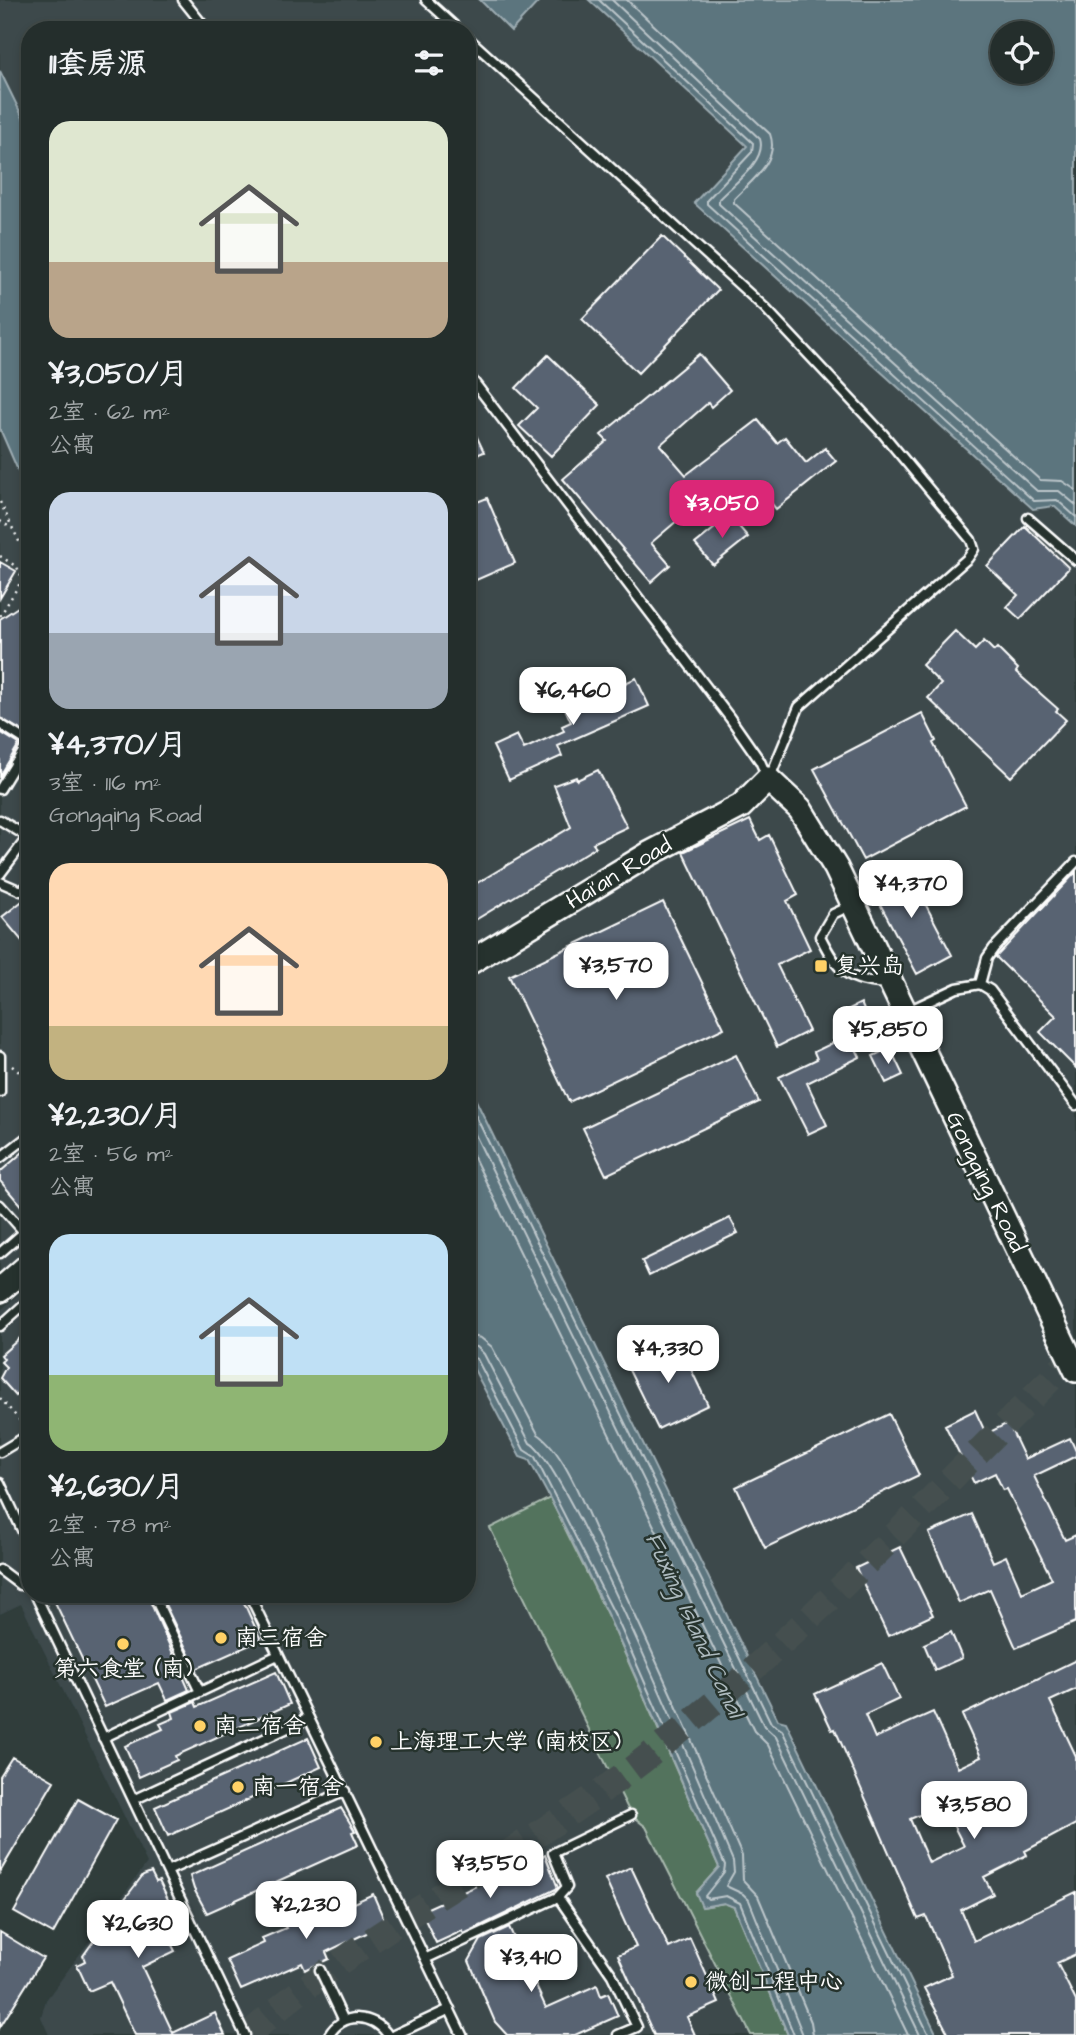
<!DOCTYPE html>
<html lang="zh">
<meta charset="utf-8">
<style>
:root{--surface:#242e2c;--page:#2c3634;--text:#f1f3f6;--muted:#a3a8a9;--line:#414a48;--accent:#db2777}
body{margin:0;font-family:"Architects Daughter","LXGW WenKai TC",sans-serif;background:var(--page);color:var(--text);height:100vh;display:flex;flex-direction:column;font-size:26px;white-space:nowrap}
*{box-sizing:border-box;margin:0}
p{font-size:23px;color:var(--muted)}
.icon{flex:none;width:38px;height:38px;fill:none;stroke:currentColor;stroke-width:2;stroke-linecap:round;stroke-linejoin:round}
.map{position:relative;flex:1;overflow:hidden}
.panel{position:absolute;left:21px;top:21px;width:455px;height:1582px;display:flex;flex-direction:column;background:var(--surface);border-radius:28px;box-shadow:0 4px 10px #0003,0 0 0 2px var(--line)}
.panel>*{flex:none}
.tools{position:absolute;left:990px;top:21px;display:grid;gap:14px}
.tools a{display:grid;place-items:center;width:63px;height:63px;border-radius:50%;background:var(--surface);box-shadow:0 4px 10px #0003,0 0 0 2px var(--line);font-size:35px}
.price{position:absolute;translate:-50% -60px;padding:0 16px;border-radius:14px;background:#fff;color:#222;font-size:23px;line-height:46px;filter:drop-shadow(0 2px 4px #0008)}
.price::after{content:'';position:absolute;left:50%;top:42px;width:21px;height:16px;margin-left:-10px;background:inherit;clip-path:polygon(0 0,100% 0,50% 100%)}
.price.current{background:var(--accent);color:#fff}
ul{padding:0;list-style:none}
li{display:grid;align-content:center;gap:14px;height:371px;padding:0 28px}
li span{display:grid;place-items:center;height:217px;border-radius:21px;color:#555}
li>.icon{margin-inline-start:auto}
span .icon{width:126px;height:126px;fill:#fffc;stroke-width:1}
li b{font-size:30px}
h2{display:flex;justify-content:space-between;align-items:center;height:84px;padding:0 28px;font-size:30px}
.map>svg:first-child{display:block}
</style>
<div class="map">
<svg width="1076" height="2035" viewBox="0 0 1076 2035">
<rect width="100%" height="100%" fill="#303d3b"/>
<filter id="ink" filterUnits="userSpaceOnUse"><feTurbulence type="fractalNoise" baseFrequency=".0143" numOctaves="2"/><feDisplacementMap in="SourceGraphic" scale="14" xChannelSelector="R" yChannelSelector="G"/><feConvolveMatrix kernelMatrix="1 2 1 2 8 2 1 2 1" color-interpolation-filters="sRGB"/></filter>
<g filter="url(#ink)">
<path fill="#3c494c" d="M0 0H480L511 31 540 0H589L747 147 695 203 1033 509 1054 506 1076 526V2035H937L786 1722 778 1720 626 1413 467 1082V30H30V132L0 71Z
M0 429 30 498V1246L0 1273Z
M30 1284V1594H467V1356L520 1457 529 1459 550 1498 788 2035H49L41 2017 46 2000 147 1863 21 1604 0 1614V1311Z"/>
<path fill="#53735d" stroke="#a9b9ae" stroke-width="2" d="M550 1498 610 1620 719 1867 696 1893 703 1907 725 1903 734 1907 788 2035H751L646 1827 631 1815 490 1528Z"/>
<path fill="#5b747e" stroke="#9dacb2" stroke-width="2" fill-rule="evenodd" d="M480 0H540L511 31Z
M589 0H1076V526L1054 506 1033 509 694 203 747 146ZM1041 33V72H1003V33Z
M0 71 30 132V498L0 429Z
M467 1082 778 1720 786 1722 937 2035H788L734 1907 724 1903 702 1907 696 1893 719 1867C658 1730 602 1590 529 1460L520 1457 467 1356Z"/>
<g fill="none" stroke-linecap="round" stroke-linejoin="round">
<path stroke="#bdc7cb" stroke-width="2" d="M599 0 753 143 752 152 707 200V204L1034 501 1057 500 1076 517
M612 0 760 139C767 161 733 184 719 199V204L1037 491H1059L1076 505
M627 0 770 134C780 161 751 181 734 199V203L1040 480 1062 481 1076 490
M467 1098 771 1723 782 1730 929 2035
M467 1118 764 1726 776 1737 920 2035
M467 1143 754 1731 768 1745 908 2035
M467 1335 481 1338 492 1347 538 1434C564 1451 584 1506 597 1534 648 1640 695 1748 742 1856L743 1880 758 1896 811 2022 813 2035
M467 1346 477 1347 484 1354 530 1443C566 1461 707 1801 733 1861L734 1872 726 1886 743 1894 749 1900 803 2035
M467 1355 477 1359 524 1450 535 1457 616 1617 725 1865 724 1872 705 1896 708 1899 726 1896 740 1903 794 2035"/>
</g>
<path fill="#586472" stroke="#fff" stroke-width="2" fill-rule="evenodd" d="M662 236 718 290 638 373 582 319Z
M699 354 730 390 711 407 708 403 660 445 686 475 758 420 777 443 785 437 806 463 825 448 836 461 776 509 761 491 741 508 720 484 651 543 670 565 651 582 563 479 607 441 601 435Z
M548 355 600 405 551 456 519 426 537 408 516 388Z
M467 416 484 452 467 459Z
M487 498 515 563 467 584V506Z
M730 516 748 537 713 565 695 544Z
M1025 526 1069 568 1020 619 1007 607 1018 595 987 566Z
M0 562 16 571 0 598Z
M30 599V727L26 733 0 718V619Z
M955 631 975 650 984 641 994 651 997 648 1018 669 1016 672 1058 709 1056 711 1066 720 1011 777 928 698 941 684 922 665Z
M636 678 649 706 558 746 562 756 509 780 493 746 517 735 524 749 564 731 562 726 571 722 564 706 609 689 608 687 622 680 623 684Z
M922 713 936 741 933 743 966 806 863 860 814 769Z
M0 732 19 744 0 776Z
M598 770 627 827 593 843 596 847 467 925V889L571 827 554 785 576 777 577 780Z
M750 820 760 840 769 835 798 895 787 901 810 949 777 965 809 1031 777 1047 683 852Z
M906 867 952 955 917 974 870 885Z
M1076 872V1068L1040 1032 1056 1016 996 957Z
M30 895V935L22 941 2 917Z
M663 902 724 1028 569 1102 509 976Z
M861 1003 869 1022 847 1032 839 1014Z
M849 1035 860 1057 807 1083 827 1125 808 1134 779 1077 817 1059 814 1052Z
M890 1048 903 1075 886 1083 873 1056Z
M736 1055 759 1102 606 1175 583 1128Z
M30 1146V1202L23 1208 0 1181V1172Z
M730 1218 738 1233 649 1276 642 1261Z
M30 1329V1384L16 1396 0 1378 6 1367 1 1362 4 1359 1 1355Z
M678 1342 708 1405 658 1429 627 1366Z
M975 1410 986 1434 1008 1423 1025 1459 1070 1438 1076 1451V1456L1034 1476 1065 1540 1076 1535V1622L1016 1648 990 1589 959 1603 929 1533 972 1514 993 1562 1006 1556 1022 1593 1052 1579 1007 1489 1003 1490 995 1473 974 1483 945 1425Z
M889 1414 919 1475 765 1548 736 1487Z
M900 1547 933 1615 888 1636 856 1568Z
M61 1594H147L189 1690 167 1700 159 1683 105 1707 53 1598Z
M160 1594H240L261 1640 196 1669Z
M951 1632 962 1658 935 1670 924 1644Z
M1076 1660V1689L1050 1701 1076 1756V1824L1025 1851 1027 1855 984 1877 993 1894 961 1910 974 1941 1076 1892V1954L1057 1963 1076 2001V2035H949L924 1988 952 1975 926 1916 918 1919 835 1729 832 1730 815 1694 882 1663 899 1699 865 1715 875 1738 933 1712 958 1768 981 1757 962 1715ZM943 1805 964 1846 929 1863 910 1819Z
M276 1672 290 1704 175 1756 177 1760 139 1777 125 1746 163 1729 160 1724 174 1718 172 1712 195 1702 197 1707Z
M308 1738 321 1767 168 1836 155 1807Z
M12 1757 54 1781 0 1872V1776Z
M78 1799 116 1820 53 1934 14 1912Z
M341 1808 355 1831 352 1832 358 1845 207 1913 194 1889 190 1876Z
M545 1855 558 1888 464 1934 462 1931 436 1943 421 1911Z
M631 1867 669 1948 690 1938 719 2003 687 2017 695 2035H654L618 1955 636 1947 605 1879Z
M151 1872 156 1882 159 1881 177 1918 162 1925 175 1951 142 1967 173 2033 215 2013 225 2035H135L110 1982 89 1991 77 1965 85 1961 83 1956 100 1932 112 1927 109 1921 120 1915 117 1909 143 1875Z
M373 1894 386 1924 326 1952 329 1959 305 1970 302 1963 241 1990 227 1960 264 1943 262 1938 286 1928 284 1924 308 1913 310 1917 333 1906 336 1911Z
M509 1927 546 2008 597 1985 601 1996 608 1993 618 2016 575 2035H507L495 2022 469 1961 481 1940Z
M0 1932 43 1958 0 2027Z"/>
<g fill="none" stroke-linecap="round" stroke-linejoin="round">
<path stroke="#45504f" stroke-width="26" stroke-dasharray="26 13" stroke-linecap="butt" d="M248 2035C370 1925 522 1856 651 1754 804 1635 938 1490 1076 1354"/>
<g stroke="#fff" stroke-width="13">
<path id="lane" d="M183 0 207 30
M426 0 459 30
M467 37 765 308 883 434 971 540 974 549 968 558 799 707 770 777
M467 373 730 718 760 761 767 777
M1028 518 1076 560
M0 724 28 742
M15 763 30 772
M0 789 30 740
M0 820 28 837
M0 874 30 834
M0 882 21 891 30 884
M852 905 833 914 820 936C838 972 847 981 888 984
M980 984 987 958 994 948 1076 862
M908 1011 957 988 980 984 990 990 1076 1105
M0 1056V1092
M0 1158 30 1135
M0 1205 24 1232
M0 1253 30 1227
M0 1326 30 1299
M0 1452 30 1434
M0 1483 30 1547
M0 1570 20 1585 30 1587
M35 1594 245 2035
M153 1594 200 1692
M249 1594 462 2035
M103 1738 278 1655
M133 1800 309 1718
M167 1871 345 1791
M558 1897 567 1887 553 1853 631 1815
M427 1958 558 1897 612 1975 637 2027 618 2035
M320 1970 344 2021
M329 2035C344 2011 373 2014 388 2035
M394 2035 450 2009"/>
</g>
<g stroke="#fff" stroke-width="28">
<path id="secondary" d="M467 964 649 854 741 806 768 779 800 809 836 868 1076 1370
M0 1290 30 1264"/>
</g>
<path stroke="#fff" stroke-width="2.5" stroke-dasharray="2 5" stroke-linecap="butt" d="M0 502 30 564
M0 521 13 529
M0 556 17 567 30 595
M0 616 22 580
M12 1066 30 1081
M0 1398 23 1424"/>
<use href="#lane" stroke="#26332d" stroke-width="8"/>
<use href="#secondary" stroke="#26332d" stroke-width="23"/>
</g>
</g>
<g fill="#ffd166" stroke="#26332d" stroke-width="2.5">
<rect x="814" y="959" width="14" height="14" rx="3.5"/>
<circle cx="221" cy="1638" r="7"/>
<circle cx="123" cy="1644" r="7"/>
<circle cx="200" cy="1726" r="7"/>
<circle cx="376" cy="1742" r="7"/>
<circle cx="238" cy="1787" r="7"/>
<circle cx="691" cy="1982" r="7"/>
</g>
<g text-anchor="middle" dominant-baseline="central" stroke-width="5" stroke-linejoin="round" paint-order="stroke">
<g font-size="23" fill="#fff" stroke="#26332d">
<text transform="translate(619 873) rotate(-31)">Hai'an Road</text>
<text transform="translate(986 1182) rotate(64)">Gongqing Road</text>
</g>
<g font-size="23" fill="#fff" stroke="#26332d" text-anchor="start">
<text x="835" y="966">复兴岛</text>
<text x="235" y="1638">南三宿舍</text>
<text x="123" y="1669" text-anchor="middle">第六食堂 (南)</text>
<text x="214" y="1726">南二宿舍</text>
<text x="390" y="1742">上海理工大学 (南校区)</text>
<text x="252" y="1787">南一宿舍</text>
<text x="705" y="1982">微创工程中心</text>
</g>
<g font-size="24" font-style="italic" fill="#adbabe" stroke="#26332d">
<text transform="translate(694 1625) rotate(65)">Fuxing Island Canal</text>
</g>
</g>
</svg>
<div class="tools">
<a><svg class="icon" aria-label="locate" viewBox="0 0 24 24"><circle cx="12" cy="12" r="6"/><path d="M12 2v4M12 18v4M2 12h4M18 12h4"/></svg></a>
</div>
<b class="price current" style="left:722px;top:540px">¥3,050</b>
<b class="price" style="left:573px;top:727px">¥6,460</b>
<b class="price" style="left:911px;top:920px">¥4,370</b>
<b class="price" style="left:616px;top:1002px">¥3,570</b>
<b class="price" style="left:888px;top:1066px">¥5,850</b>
<b class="price" style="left:668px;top:1385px">¥4,330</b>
<b class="price" style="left:974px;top:1841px">¥3,580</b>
<b class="price" style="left:490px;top:1900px">¥3,550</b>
<b class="price" style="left:306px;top:1941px">¥2,230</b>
<b class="price" style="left:138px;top:1960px">¥2,630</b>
<b class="price" style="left:531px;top:1994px">¥3,410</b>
<section class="panel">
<h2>11套房源<svg class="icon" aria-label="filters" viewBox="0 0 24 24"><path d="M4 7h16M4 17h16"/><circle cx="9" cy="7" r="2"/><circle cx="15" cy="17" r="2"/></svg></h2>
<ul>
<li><span style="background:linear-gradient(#dfe7d0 65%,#b9a48a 0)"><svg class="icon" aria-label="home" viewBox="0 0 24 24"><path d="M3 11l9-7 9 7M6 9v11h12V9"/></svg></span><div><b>¥3,050/月</b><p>2室 · 62 m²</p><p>公寓</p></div></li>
<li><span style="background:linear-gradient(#c9d6e8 65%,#9aa5b1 0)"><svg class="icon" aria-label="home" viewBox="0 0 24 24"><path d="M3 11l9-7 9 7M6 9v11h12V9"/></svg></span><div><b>¥4,370/月</b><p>3室 · 116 m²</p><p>Gongqing Road</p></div></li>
<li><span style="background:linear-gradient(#ffd9b3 75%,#c2b280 0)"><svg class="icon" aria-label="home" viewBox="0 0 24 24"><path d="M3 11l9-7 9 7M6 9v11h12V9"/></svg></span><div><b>¥2,230/月</b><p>2室 · 56 m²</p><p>公寓</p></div></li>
<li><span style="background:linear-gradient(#bfe0f5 65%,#8fb573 0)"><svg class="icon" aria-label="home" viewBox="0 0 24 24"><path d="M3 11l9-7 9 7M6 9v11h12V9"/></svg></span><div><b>¥2,630/月</b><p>2室 · 78 m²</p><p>公寓</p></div></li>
</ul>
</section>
</div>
